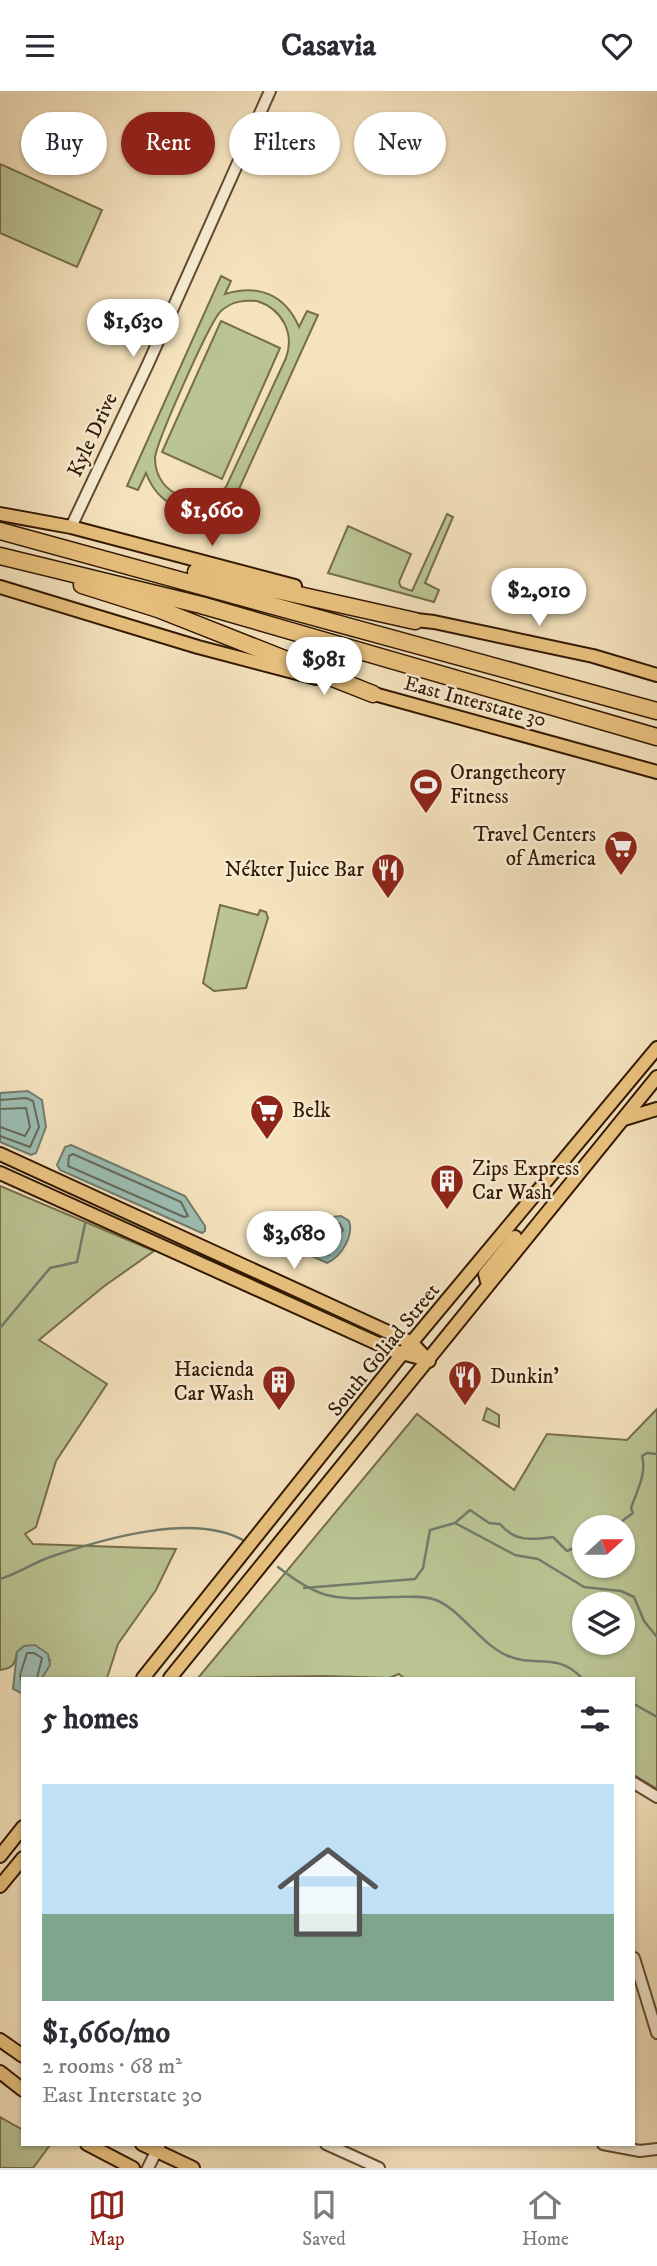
<!DOCTYPE html>
<meta charset="utf-8">
<style>
:root{--surface:#fff;--page:#f7f7f7;--text:#2b2b33;--muted:#7c7c81;--line:#e1e1e2;--accent:#8f2418}
body{margin:0;font-family:"IM FELL DW Pica",serif;background:var(--page);color:var(--text);height:100vh;display:flex;flex-direction:column;font-size:26px;white-space:nowrap}
*{box-sizing:border-box;margin:0}
p{font-size:23px;color:var(--muted)}
.icon{flex:none;width:38px;height:38px;fill:none;stroke:currentColor;stroke-width:2;stroke-linecap:round;stroke-linejoin:round}
.map{position:relative;flex:1;overflow:hidden}
.details{position:absolute;left:21px;top:1586px;width:614px;height:469px;display:flex;flex-direction:column;background:var(--surface);border-radius:0px;box-shadow:0 2px 5px #0004}
.details>*{flex:none}
.top-card{position:absolute;left:21px;top:21px;width:616px;height:63px;display:flex;gap:14px}
.needle{width:46px;rotate:69deg}
.buttons{position:absolute;left:572px;top:1424px;display:grid;gap:14px}
.buttons a{display:grid;place-items:center;width:63px;height:63px;border-radius:50%;background:var(--surface);box-shadow:0 2px 5px #0004;font-size:35px}
.price{position:absolute;translate:-50% -60px;padding:0 16px;border-radius:24px;background:#fff;color:#222;font-size:23px;line-height:46px;filter:drop-shadow(0 2px 4px #0008)}
.price::after{content:'';position:absolute;left:50%;top:42px;width:21px;height:16px;margin-left:-10px;background:inherit;clip-path:polygon(0 0,100% 0,50% 100%)}
.price.selected{background:var(--accent);color:#fff}
ul{padding:0;list-style:none}
li{display:grid;align-content:center;gap:14px;height:371px;padding:0 21px}
li span{display:grid;place-items:center;height:217px;border-radius:0px;color:#555}
li>.icon{margin-inline-start:auto}
span .icon{width:126px;height:126px;fill:#fffc;stroke-width:1}
li b{font-size:30px}
h2{display:flex;justify-content:space-between;align-items:center;height:84px;padding:0 21px;font-size:30px}
.tag{padding:0 24px;border-radius:32px;background:var(--surface);box-shadow:0 2px 5px #0004;font-size:24px;line-height:63px}
.tag.selected{background:var(--accent);color:#fff}
header{display:flex;justify-content:space-between;align-items:center;height:91px;padding:0 21px;background:var(--surface);font-size:32px;font-weight:700}
.tab-bar{display:flex;justify-content:space-around;align-items:center;height:98px;border-top:2px solid var(--line);background:var(--surface);font-size:19px;color:var(--muted)}
.tab-bar a{display:grid;justify-items:center;gap:4px}
.tab-bar .selected{color:var(--accent)}
.map>svg:first-child{display:block}
</style>
<header><svg class="icon" aria-label="menu" viewBox="0 0 24 24"><path d="M4 6h16M4 12h16M4 18h16"/></svg>Casavia<svg class="icon" aria-label="heart" viewBox="0 0 24 24"><path d="M12 20l-8-8c-3-5 5-10 8-4 3-6 11-1 8 4z"/></svg></header>
<div class="map">
<svg width="657" height="2077" viewBox="0 0 657 2077">
<rect width="100%" height="100%" fill="#f5e3be"/>
<filter id="stains"><feTurbulence type="fractalNoise" baseFrequency=".00286" numOctaves="4"/><feColorMatrix values="0 0 0 0 .2 0 0 0 0 .09 0 0 0 0 .02 0 0 0 .5 -.17"/></filter>
<radialGradient id="worn" r=".72"><stop offset=".6" stop-color="#630" stop-opacity="0"/><stop offset="1" stop-color="#630" stop-opacity=".3"/></radialGradient>
<path fill="#bbc493" stroke="#766e4a" stroke-width="2" fill-rule="evenodd" d="M0 73 102 119 77 176 0 142Z
M221 185 231 190 225 203C258 193 285 203 299 236L307 220 318 224 224 431 214 426 219 415C187 427 158 414 146 382L138 399 127 395ZM257 210C282 218 295 242 286 267L226 396C200 419 155 406 155 367 156 352 210 230 221 220 232 210 244 209 257 210Z
M221 230 280 257 222 388 162 361Z
M447 423 453 426 425 492 439 499 434 511 328 482 348 435 411 463 399 491 401 496 412 500Z
M220 814 258 824 260 819 266 821 268 827 246 897 214 900 203 892Z
M0 1095 154 1160 103 1196 39 1249 107 1293 56 1370 36 1436 25 1443 33 1453 176 1458 156 1499 118 1553 107 1587H42L50 1569 17 1561C15 1574 13 1577 0 1579Z
M487 1317 499 1324V1336L483 1329Z
M657 1318V1698L634 1684V1587H404L399 1583 389 1587 326 1585 198 1587 417 1323 514 1399 547 1343 627 1349ZM584 1437H623V1475H584ZM584 1514H623V1552H584Z
M0 2026 23 2039V2053L50 2054 33 2077H0Z"/>
<path fill="#9cbeb4" stroke="#717c6c" stroke-width="2" d="M28 1000 42 1009 46 1036 36 1062 31 1064 0 1051V1002Z
M71 1054 185 1105 205 1135V1140L202 1142 60 1079 57 1074 65 1056Z
M341 1125 349 1130C354 1145 341 1166 327 1172L279 1150 273 1138 275 1133 284 1131Z
M35 1554 48 1563 50 1574 42 1587H23V1603L13 1598 17 1561 24 1555Z"/>
<g fill="none" stroke-linecap="round" stroke-linejoin="round">
<path stroke="#666b5a" stroke-width="2" d="M0 1009 26 1007 33 1010 39 1036 30 1056 0 1045
M0 1018 26 1017 30 1036 25 1045 0 1036
M73 1063 181 1111 188 1125 184 1126 68 1075 69 1065Z
M339 1132 343 1139 328 1164 282 1142 285 1138Z
M23 1596 20 1584 27 1562H34L42 1567 37 1587"/>
<path stroke="#717c6c" stroke-width="2.5" d="M0 1237 50 1177 77 1171 85 1133
M455 1432 470 1419 489 1432 500 1433C515 1451 532 1449 553 1446L567 1460 576 1456 584 1446
M623 1437 622 1430 633 1422 631 1417C637 1400 647 1382 642 1365L647 1362 657 1363
M278 1476C324 1512 337 1508 393 1506 407 1506 422 1504 436 1509 461 1519 480 1553 508 1565 535 1577 556 1560 582 1587
M0 1488C17 1483 33 1472 50 1466 103 1448 196 1420 246 1451
M304 1497 415 1488 423 1477 430 1439 455 1432 515 1464 538 1468 584 1496 621 1500 634 1506 644 1530 657 1546
M634 1613 657 1626"/>
<g stroke="#624b30" stroke-width="14">
<path id="minor" d="M71 436 148 273 270 0
M634 1692 657 1706
M634 1867 657 1942
M326 2053 379 2077
M603 2053 640 2060 657 2058
M148 2077 160 2053"/>
</g>
<g stroke="#311801" stroke-width="16">
<path id="major" d="M0 423 71 436 295 495
M0 496 198 556 316 587
M407 528 434 531 593 565 657 584
M367 601 657 681
M624 1028 657 1018
M0 1063 412 1252 429 1270
M0 1082 394 1260 428 1269
M488 1194 485 1183 515 1146
M143 1587 402 1263 657 957
M170 1587 657 986
M0 1765 23 1736
M0 1795 23 1767
M0 1949 23 1965
M0 1981 23 1999
M87 2053 133 2077
M142 2053 193 2077"/>
</g>
<g stroke="#311801" stroke-width="19">
<path id="highway" d="M0 440 657 620
M0 465 201 514 657 646
M196 481 415 530
M82 494 158 518 373 603"/>
</g>
<use href="#minor" stroke="#f8edd5" stroke-width="10"/>
<use href="#major" stroke="#eac27f" stroke-width="12"/>
<use href="#highway" stroke="#eac27f" stroke-width="16"/>
</g>
<defs>
<g id="stadium-pin" transform="scale(1.75)"><path d="M0 17L-7.5 6A9.5 9.5 0 1 1 7.5 6Z" fill="#8f2418" stroke="#f8edd5"/><path d="M0-5a6.5 5 0 1 0 0 10a6.5 5 0 1 0 0-10ZM-3.5-1.8h7v3.6h-7Z" fill="#fff"/></g>
<g id="supermarket-pin" transform="scale(1.75)"><path d="M0 17L-7.5 6A9.5 9.5 0 1 1 7.5 6Z" fill="#8f2418" stroke="#f8edd5"/><path d="M-6-5.5h2.5l.6 2H6L4.5 2H-2.5L-4.4-4H-6ZM-1.5 3.2a1.3 1.3 0 1 0 .1 0ZM3 3.2a1.3 1.3 0 1 0 .1 0Z" fill="#fff"/></g>
<g id="restaurant-pin" transform="scale(1.75)"><path d="M0 17L-7.5 6A9.5 9.5 0 1 1 7.5 6Z" fill="#8f2418" stroke="#f8edd5"/><path d="M-5-6h1v4h1v-4h1v4h1v-4h1v5L-1.5 .5V6h-2V.5L-5-1ZM5-6V6H3V1.5H1.5Q1.5-4 5-6Z" fill="#fff"/></g>
<g id="building-pin" transform="scale(1.75)"><path d="M0 17L-7.5 6A9.5 9.5 0 1 1 7.5 6Z" fill="#8f2418" stroke="#f8edd5"/><path d="M-4-6H4V6H1V3H-1V6H-4ZM-2.5-4.3h1.7v1.8h-1.7ZM.8-4.3h1.7v1.8H.8ZM-2.5-1h1.7V.8h-1.7ZM.8-1h1.7V.8H.8Z" fill="#fff"/></g>
</defs>
<g fill-rule="evenodd">
<use href="#stadium-pin" x="426" y="694"/>
<use href="#supermarket-pin" x="621" y="756"/>
<use href="#restaurant-pin" x="388" y="779"/>
<use href="#supermarket-pin" x="267" y="1020"/>
<use href="#building-pin" x="447" y="1090"/>
<use href="#restaurant-pin" x="465" y="1286"/>
<use href="#building-pin" x="279" y="1291"/>
</g>
<g text-anchor="middle" dominant-baseline="central" stroke-width="5" stroke-linejoin="round" paint-order="stroke">
<g font-size="21" fill="#311801" stroke="#f8edd5">
<text transform="translate(93 344) rotate(-65)">Kyle Drive</text>
<text transform="translate(475 611) rotate(15)">East Interstate 30</text>
<text transform="translate(384 1259) rotate(-51)">South Goliad Street</text>
</g>
<g font-size="21" fill="#311801" stroke="#f8edd5" text-anchor="start">
<text x="450" y="682">Orangetheory<tspan x="450" dy="24">Fitness</tspan></text>
<text x="596" y="744" text-anchor="end">Travel Centers<tspan x="596" dy="24">of America</tspan></text>
<text x="364" y="779" text-anchor="end">Nékter Juice Bar</text>
<text x="292" y="1020">Belk</text>
<text x="472" y="1078">Zips Express<tspan x="472" dy="24">Car Wash</tspan></text>
<text x="254" y="1279" text-anchor="end">Hacienda<tspan x="254" dy="24">Car Wash</tspan></text>
<text x="490" y="1286">Dunkin'</text>
</g>
</g>
<rect width="100%" height="100%" filter="url(#stains)"/>
<rect width="100%" height="100%" fill="url(#worn)"/>
</svg>
<div class="buttons">
<a><svg class="needle" viewBox="-14 -14 28 28"><path d="M0-13l5 13h-10z" fill="#e53935"/><path d="M0 13l5-13h-10z" fill="#7c7c81"/></svg></a>
<a><svg class="icon" aria-label="layers" viewBox="0 0 24 24"><path d="M12 4l9 5-9 5-9-5zM3 14l9 5 9-5"/></svg></a>
</div>
<b class="price" style="left:133px;top:268px">$1,630</b>
<b class="price selected" style="left:212px;top:457px">$1,660</b>
<b class="price" style="left:539px;top:537px">$2,010</b>
<b class="price" style="left:324px;top:606px">$981</b>
<b class="price" style="left:294px;top:1180px">$3,680</b>
<div class="top-card">
<a class="tag">Buy</a>
<a class="tag selected">Rent</a>
<a class="tag">Filters</a>
<a class="tag">New</a>
</div>
<section class="details">
<h2>5 homes<svg class="icon" aria-label="filters" viewBox="0 0 24 24"><path d="M4 7h16M4 17h16"/><circle cx="9" cy="7" r="2"/><circle cx="15" cy="17" r="2"/></svg></h2>
<ul>
<li><span style="background:linear-gradient(#bfe0f5 60%,#7fa58c 0)"><svg class="icon" aria-label="home" viewBox="0 0 24 24"><path d="M3 11l9-7 9 7M6 9v11h12V9"/></svg></span><div><b>$1,660/mo</b><p>2 rooms · 68 m²</p><p>East Interstate 30</p></div></li>
</ul>
</section>
</div>
<nav class="tab-bar">
<a class="selected"><svg class="icon" aria-label="map" viewBox="0 0 24 24"><path d="M3 6l6-2 6 2 6-2v14l-6 2-6-2-6 2zM9 4v14M15 6v14"/></svg>Map</a>
<a><svg class="icon" aria-label="saved" viewBox="0 0 24 24"><path d="M7 4h10v16l-5-4-5 4z"/></svg>Saved</a>
<a><svg class="icon" aria-label="home" viewBox="0 0 24 24"><path d="M3 11l9-7 9 7M6 9v11h12V9"/></svg>Home</a>
</nav>
